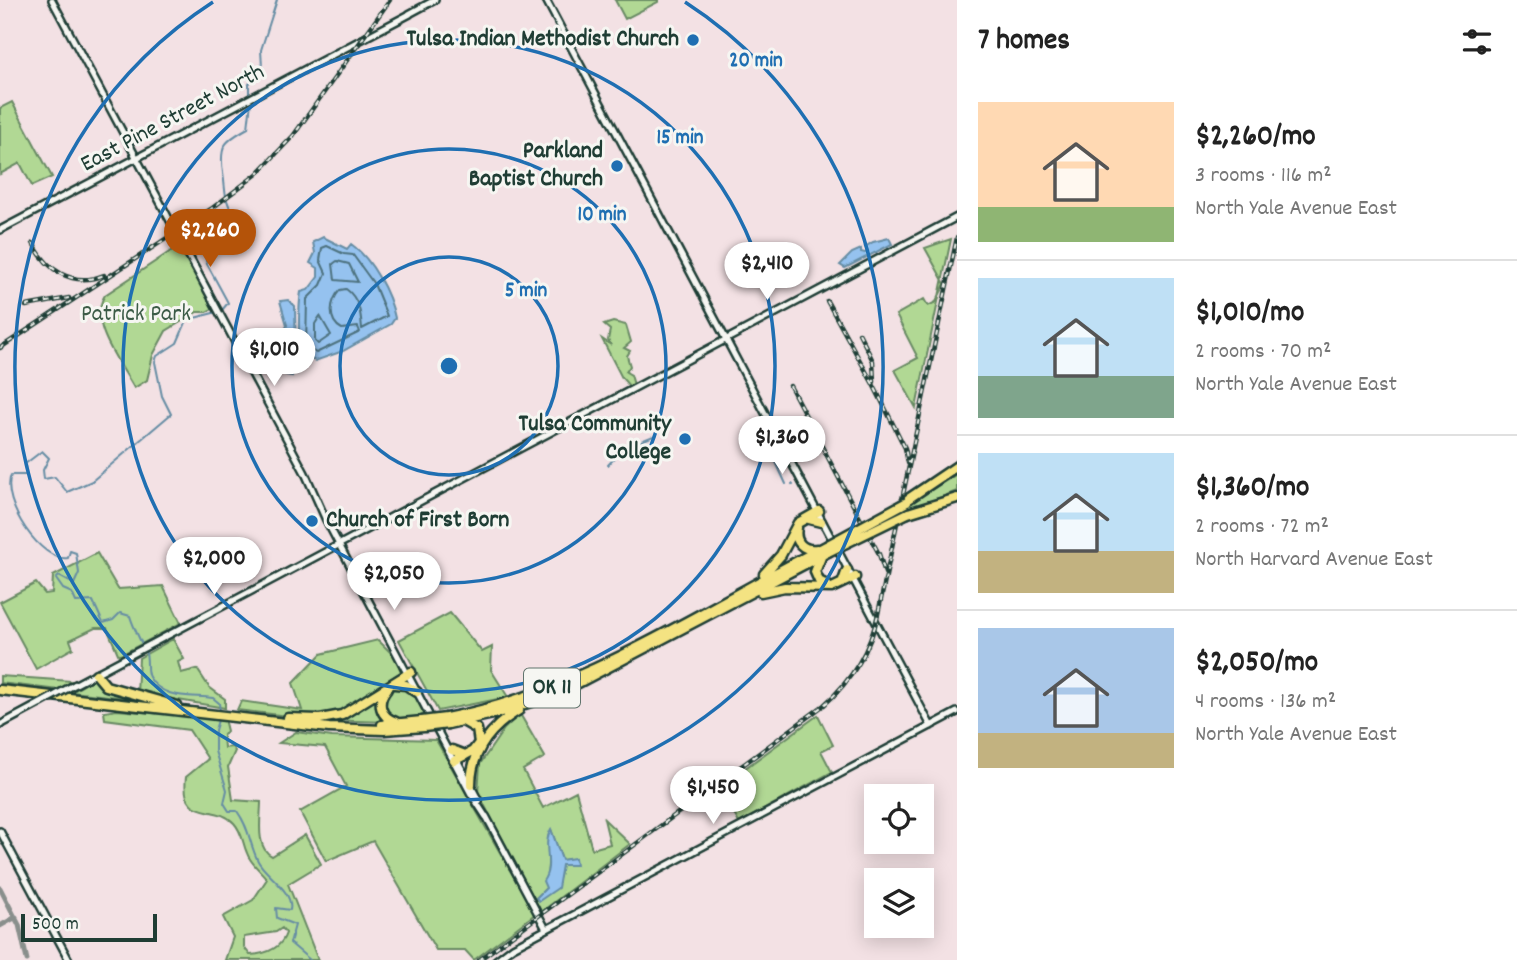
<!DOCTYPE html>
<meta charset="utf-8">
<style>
:root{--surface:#fff;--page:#f2f2f2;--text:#222;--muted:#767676;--line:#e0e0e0;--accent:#b45309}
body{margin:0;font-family:Dekko,sans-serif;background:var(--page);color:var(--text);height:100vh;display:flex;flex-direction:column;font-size:26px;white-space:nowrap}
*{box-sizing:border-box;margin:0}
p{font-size:23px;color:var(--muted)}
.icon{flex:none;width:38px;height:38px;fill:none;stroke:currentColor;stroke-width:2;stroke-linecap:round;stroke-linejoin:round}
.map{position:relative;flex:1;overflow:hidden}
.side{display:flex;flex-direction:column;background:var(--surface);width:560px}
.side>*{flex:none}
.buttons{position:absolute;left:864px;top:784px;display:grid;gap:14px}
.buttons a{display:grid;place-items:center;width:70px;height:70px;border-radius:0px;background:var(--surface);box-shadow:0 4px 18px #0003;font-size:35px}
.scale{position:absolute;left:21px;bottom:18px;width:136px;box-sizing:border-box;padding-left:7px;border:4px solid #1f3d34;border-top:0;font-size:19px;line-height:24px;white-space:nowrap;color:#1f3d34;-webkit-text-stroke:5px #f6f6f2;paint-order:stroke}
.price{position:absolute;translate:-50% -60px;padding:0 16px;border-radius:24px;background:#fff;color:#222;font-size:23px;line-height:46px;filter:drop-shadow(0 2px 4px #0008)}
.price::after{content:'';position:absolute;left:50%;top:42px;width:21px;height:16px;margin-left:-10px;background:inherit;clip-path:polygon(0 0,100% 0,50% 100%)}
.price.selected{background:var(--accent);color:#fff}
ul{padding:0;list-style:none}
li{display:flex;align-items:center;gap:21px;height:175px;padding:0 21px}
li+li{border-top:2px solid var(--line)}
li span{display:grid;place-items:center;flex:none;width:196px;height:140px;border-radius:0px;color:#555}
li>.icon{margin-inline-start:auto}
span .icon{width:84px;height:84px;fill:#fffc;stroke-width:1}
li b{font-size:30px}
h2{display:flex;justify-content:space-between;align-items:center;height:84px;padding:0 21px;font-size:30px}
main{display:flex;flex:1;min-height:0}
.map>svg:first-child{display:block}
</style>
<main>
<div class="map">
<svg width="957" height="960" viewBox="0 0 957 960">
<rect width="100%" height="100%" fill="#f3e1e4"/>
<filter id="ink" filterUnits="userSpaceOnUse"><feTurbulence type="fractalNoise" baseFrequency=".0143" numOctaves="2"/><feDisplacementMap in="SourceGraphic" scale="14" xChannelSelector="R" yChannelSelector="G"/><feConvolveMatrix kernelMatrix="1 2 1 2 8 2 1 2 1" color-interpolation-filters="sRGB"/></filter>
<g filter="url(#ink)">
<path fill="#b1d894" stroke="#688a64" stroke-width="2" fill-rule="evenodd" d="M615 0H658V2L625 19Z
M12 102 52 177 32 186 20 163 0 174V108Z
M951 239 916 408 895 370 918 358 896 315 924 299 928 306 936 302 945 284 925 248Z
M180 245 215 308 206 312H197L166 331 153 355 147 380 134 388C120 362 87 323 105 295Z
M613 322 626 325 631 342 624 348 630 351 627 356 630 366 626 372 631 375 634 385 630 387 622 378 602 339 611 345 608 340 610 330 604 325Z
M957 474V491L905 511 907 505Z
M97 553 118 589 163 586 181 623 119 656 107 628H95L70 640 73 648 36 669 0 602 36 583 45 594 52 593 53 576Z
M450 613 482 652 492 647 491 670 508 697 438 711 399 640Z
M173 639 184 659 178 662 181 673 197 669 209 687 225 699V708L137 693 139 658Z
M378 640 390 652 393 650 401 672 334 716H288L237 710 241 701 302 710 293 683 321 654Z
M0 676 72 681 59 690 0 683Z
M97 677 100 683 144 700 72 692Z
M399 685 414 693 427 717 392 721 381 702 384 693Z
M382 693 389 722 320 720 332 718Z
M117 710 224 719 227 731 223 736 224 748 232 747 235 751 228 767 233 800 261 802C261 818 255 848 272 856L305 835 321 864 288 884 318 960H225L233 937 223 917 253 900 267 879C261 871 250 863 247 853 242 842 243 833 234 823 217 803 180 823 186 777L208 759 189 730 105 719 104 712ZM282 928 286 933C281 949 265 954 250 955L244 947V937L276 932Z
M520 714 545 757 523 770 543 808 576 791 592 849 610 844 604 819 630 844 541 912 478 793 480 764 504 729ZM551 829 562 860 568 859 567 864 561 865C563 883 550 889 536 898L546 888Z
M818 715 833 745 821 751 832 772 739 823 725 798 736 790 729 780Z
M296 732 332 737 436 740 535 914 474 960 465 950H436L373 841 326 861 300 812 346 786 325 747 279 743Z"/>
<path fill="#95c2ef" stroke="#668da4" stroke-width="2" d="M323 237 347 249 351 244C372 259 390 293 395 318L391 324 343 351 315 361 299 353C299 334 298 309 301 292L308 290 318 277V268L310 263 315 253 313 242Z
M889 238 892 244 845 268 840 265 852 253 861 249V252L865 253 868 251 865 247 873 242Z
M288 300 295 306 296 358 292 376 286 375 281 342 287 325 280 301Z
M551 829 562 860 575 858 576 865H562L558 888 539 901 536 898 546 888 543 881C555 864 541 846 551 829Z"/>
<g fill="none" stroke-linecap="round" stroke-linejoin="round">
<path stroke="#4e727f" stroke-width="2" d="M327 246 344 254 353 255 374 284 387 316 362 329C361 316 360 299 346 289L340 290C330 301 327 321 342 329L358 327 360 332 316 353 306 347 307 299 321 285 326 273 320 260 322 248Z
M337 261 349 264 358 282 335 280 333 264Z
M320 316 331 335 318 344 315 341V324Z"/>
<path stroke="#668da4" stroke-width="2" d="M249 97V84L262 67 261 50 277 0
M222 310 228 303 226 299 207 264 204 252 214 236 213 226 232 212C223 194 226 191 223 173 219 146 224 141 248 128L251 102
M217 312 187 320 177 343 157 356 155 362 162 396 171 414 92 481 67 492 55 477 44 479 43 470 49 458 42 451 25 464 26 475H11C0 502 42 563 68 558L70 551 76 553 79 573 74 584 59 576 56 579 63 589 72 593 76 602 93 601 103 623 113 620 120 613 130 616C134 629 140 639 145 651 149 659 145 670 149 677 162 700 192 695 213 698L219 703 220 711
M773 441 775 460 786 484
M608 465 624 448 656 435
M792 484 793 485
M219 717 215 730V751L227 790 224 803 229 811H237C250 829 249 843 258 861 265 875 294 891 290 910L276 908 277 918 295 925 290 943 310 960"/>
<path stroke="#898f8c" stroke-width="5" d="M0 888 19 925 27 960
M0 926 16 917"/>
<g stroke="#1f3d34" stroke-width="10">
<path id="secondary" d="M52 0 305 473 326 520 471 794 486 817
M546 0 931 726
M409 14 435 0
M0 230 410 14
M74 685 957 217
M0 725 41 703
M457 760 479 801
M486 816 546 929
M0 831 69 960
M496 960 513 947 957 712"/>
</g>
<g stroke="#1f3d34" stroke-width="13">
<path id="motorway" d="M908 499 957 466
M908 513 957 498
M809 519 821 522
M797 528C794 542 803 551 817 549
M821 557 815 572 819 581 827 585
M764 574 781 555 798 523 819 511
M843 581 847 570
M761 592 785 587 832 588 855 577
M96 674 106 686 177 706
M395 684 406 685 417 692
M387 689C376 702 380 717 396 722
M0 690 329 728 384 730 424 727
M288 718 320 719 342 715 411 672
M446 718C581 693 705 608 826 546
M448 724 498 713 563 691 828 552
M382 725 422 721
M452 750 465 755
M454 761 473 751 479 743 477 729 463 721
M471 785C471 752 491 727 519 710"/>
</g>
<use href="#secondary" stroke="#f6f6f2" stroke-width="5"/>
<use href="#motorway" stroke="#f4e382" stroke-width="8"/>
<g stroke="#1f3d34" stroke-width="4.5">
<path id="rail" d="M33 243C47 270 72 288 104 275
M827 301 873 384 905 448 908 463
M26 306 69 298
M859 333 873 361 874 382
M0 348 211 209 257 174 293 136 390 0
M790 386 879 554 885 573
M479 960 824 705C852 680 870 651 878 614L957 237"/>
</g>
<use href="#rail" stroke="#f6f6f2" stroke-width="2" stroke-dasharray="5" stroke-linecap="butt"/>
<g stroke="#1f3d34" stroke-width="10" stroke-linecap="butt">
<path id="secondary-bridge" d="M41 703 74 685"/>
</g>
<g stroke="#1f3d34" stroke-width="13" stroke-linecap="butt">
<path id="motorway-bridge" d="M826 546 907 502
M828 552 908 513
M422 721 446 718
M424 727 448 724"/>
</g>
<use href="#secondary-bridge" stroke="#f6f6f2" stroke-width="5"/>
<use href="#motorway-bridge" stroke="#f4e382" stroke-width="8"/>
</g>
</g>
<g fill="none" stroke="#1f6fb2" stroke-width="3.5">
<circle cx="449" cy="366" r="109"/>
<circle cx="449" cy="366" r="217"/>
<circle cx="449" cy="366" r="326"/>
<path d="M685 2A434 434 0 1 1 213 2"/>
</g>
<g fill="#1f6fb2" stroke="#f6f6f2" stroke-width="2.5">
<circle cx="693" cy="40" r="7"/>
<circle cx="617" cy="166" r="7"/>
<circle cx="685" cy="439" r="7"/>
<circle cx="312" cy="521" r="7"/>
</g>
<g text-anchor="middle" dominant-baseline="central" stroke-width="6" stroke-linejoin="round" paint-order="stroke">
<rect fill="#f6f6f2" stroke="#60746d" stroke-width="2" x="524" y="668.5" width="56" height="39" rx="5"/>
<g font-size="23" font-weight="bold" fill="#1f3d34">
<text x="552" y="688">OK 11</text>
</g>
<g font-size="24" font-weight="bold" fill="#1f3d34" stroke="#f6f6f2" text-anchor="end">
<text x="679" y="40">Tulsa Indian Methodist Church</text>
<text x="603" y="152">Parkland<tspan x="603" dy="28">Baptist Church</tspan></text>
<text x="671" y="425">Tulsa Community<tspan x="671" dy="28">College</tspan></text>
<text x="326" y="521" text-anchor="start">Church of First Born</text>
</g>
<g font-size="24" fill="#1f3d34" stroke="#f6f6f2">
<text transform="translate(173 119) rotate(-28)">East Pine Street North</text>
</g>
<g font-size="24" fill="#3c5c47" stroke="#f6f6f2">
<text x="136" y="315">Patrick Park</text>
</g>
</g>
<circle cx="449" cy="366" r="10" fill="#1f6fb2" stroke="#f6f6f2" stroke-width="3.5"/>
<g font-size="21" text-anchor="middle" font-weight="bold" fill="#1f6fb2" stroke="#f6f6f2" stroke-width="6" stroke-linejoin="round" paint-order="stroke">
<text x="756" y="66">20 min</text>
<text x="680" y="143">15 min</text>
<text x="602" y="220">10 min</text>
<text x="526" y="296">5 min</text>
</g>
</svg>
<div class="buttons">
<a><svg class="icon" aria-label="locate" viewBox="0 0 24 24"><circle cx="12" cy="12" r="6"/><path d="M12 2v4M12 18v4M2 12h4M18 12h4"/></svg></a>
<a><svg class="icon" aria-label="layers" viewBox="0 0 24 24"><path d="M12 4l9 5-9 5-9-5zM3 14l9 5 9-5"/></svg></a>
</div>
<div class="scale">500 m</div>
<b class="price selected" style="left:210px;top:269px">$2,260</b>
<b class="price" style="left:767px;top:302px">$2,410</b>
<b class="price" style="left:274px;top:388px">$1,010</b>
<b class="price" style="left:782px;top:476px">$1,360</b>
<b class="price" style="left:214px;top:597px">$2,000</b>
<b class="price" style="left:394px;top:612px">$2,050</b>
<b class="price" style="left:713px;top:826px">$1,450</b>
</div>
<section class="side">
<h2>7 homes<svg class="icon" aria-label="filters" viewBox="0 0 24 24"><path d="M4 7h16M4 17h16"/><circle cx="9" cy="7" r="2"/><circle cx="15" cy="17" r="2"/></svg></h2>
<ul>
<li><span style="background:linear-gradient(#ffd9b3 75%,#8fb573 0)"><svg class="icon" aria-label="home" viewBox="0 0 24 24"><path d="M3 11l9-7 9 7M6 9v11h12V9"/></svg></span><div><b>$2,260/mo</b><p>3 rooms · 116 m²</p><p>North Yale Avenue East</p></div></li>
<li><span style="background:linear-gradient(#bfe0f5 70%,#7fa58c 0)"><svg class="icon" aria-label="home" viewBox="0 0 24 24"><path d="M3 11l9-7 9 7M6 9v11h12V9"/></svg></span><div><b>$1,010/mo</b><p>2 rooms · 70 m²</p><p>North Yale Avenue East</p></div></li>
<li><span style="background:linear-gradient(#bfe0f5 70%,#c2b280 0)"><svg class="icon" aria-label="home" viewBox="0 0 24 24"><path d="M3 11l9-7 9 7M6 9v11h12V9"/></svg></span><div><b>$1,360/mo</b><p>2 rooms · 72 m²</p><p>North Harvard Avenue East</p></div></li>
<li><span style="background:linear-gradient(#a9c7e8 75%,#c2b280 0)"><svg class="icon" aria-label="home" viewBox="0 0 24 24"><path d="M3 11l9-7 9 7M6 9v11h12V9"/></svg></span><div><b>$2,050/mo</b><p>4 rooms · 136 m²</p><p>North Yale Avenue East</p></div></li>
</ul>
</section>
</main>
